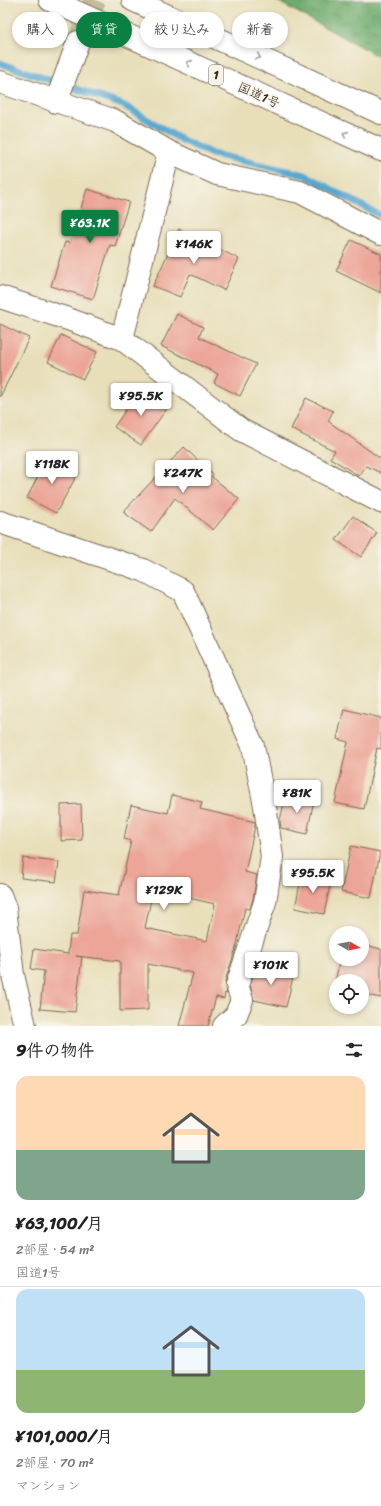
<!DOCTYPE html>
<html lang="ja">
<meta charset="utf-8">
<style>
:root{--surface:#fff;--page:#f6f6f6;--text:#222;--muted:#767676;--line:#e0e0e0;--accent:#0b8043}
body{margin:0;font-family:Sriracha,"Klee One",sans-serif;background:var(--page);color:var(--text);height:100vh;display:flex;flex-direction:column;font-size:15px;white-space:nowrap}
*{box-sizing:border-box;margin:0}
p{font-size:13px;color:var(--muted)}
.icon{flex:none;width:22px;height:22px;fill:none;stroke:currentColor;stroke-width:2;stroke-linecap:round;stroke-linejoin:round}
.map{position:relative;height:1026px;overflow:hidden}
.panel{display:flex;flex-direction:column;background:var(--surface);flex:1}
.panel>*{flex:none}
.banner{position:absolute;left:12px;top:12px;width:357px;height:36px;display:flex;gap:8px}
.needle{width:26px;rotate:99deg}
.buttons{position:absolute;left:329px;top:926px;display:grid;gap:8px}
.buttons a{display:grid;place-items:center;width:40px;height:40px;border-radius:50%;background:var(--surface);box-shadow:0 2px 6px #0003;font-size:20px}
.price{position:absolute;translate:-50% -34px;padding:0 9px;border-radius:4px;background:#fff;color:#222;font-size:13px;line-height:26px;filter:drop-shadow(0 1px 2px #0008)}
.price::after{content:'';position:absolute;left:50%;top:24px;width:12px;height:9px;margin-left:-6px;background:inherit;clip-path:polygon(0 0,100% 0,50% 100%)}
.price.selected{background:var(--accent);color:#fff}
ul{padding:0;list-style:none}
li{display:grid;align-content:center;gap:8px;height:212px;padding:0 16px}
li+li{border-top:1px solid var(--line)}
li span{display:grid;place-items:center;height:124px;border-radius:12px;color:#555}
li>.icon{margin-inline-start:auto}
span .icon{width:72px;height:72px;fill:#fffc;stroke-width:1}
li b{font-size:17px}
h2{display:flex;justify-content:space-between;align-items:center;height:48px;padding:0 16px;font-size:17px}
.chip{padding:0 14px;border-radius:18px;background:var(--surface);box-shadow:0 2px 6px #0003;font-size:14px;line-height:36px}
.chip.selected{background:var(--accent);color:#fff}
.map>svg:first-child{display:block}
</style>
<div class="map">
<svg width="381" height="1026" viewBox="0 0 381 1026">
<defs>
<pattern id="forest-crowns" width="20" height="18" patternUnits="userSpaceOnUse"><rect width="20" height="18" fill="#6eac6e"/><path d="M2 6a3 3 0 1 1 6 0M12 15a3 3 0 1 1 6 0" fill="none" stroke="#5c8c5a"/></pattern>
</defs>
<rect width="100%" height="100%" fill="#f7f3e8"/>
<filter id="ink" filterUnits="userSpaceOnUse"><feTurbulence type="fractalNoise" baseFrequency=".025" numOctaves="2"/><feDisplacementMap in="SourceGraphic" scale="8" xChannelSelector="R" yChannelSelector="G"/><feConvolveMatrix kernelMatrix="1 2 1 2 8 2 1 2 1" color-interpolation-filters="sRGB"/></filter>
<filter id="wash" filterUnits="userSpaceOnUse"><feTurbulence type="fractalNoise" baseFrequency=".012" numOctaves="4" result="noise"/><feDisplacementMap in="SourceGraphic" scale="16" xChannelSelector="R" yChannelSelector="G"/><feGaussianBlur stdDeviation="0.9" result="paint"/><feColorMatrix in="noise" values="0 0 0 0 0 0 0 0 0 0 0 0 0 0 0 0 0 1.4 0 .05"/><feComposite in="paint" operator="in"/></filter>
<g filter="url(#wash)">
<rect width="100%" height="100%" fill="#e8dfba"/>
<path fill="url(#forest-crowns)" stroke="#546b46" d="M276 0H381V58L275 0Z"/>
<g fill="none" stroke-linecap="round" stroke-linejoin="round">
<path stroke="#56a7d1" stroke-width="7" d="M0 63 123 105 180 139 212 154 305 175 381 216"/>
</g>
<g id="blocks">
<path fill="#eca597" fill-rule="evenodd" d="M87 189 129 202 115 246 110 245 93 299 51 286 65 242 70 243Z
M179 229 239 259 224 290 190 274 180 297 153 286Z
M351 240 381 254V293L336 271Z
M177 314 203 327 199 337 256 364 240 396 214 383 218 374 161 346Z
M0 324 29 338 0 397Z
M61 335 97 352 83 379 48 362Z
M140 389 168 407 141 445 114 427Z
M306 398 333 411 328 421 381 459V473L366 466 359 476 330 458 335 451 291 429Z
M184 447 213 475 212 477 239 499 213 530 175 498 151 532 123 512Z
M48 457 78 473 56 513 27 498Z
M353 516 377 533 361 557 336 540Z
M344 709 381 718V749L377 748 364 809 335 803 348 742 337 739Z
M286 794 314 800 307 834 281 828 280 821Z
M172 795 202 802 200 809 255 822V826L245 872 257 875 253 899 250 909 245 908 236 948 225 981 227 994 225 993 224 999 216 997 208 1026H179L193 973 148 964V1010L120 1011V961L76 956 82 957 75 1012 40 1009 44 971 31 969 34 949 68 954 70 935H77L84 890 119 895 131 841 124 839 131 805 168 813ZM153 890 215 904 207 941 145 928Z
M81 804 82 840 61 841V805Z
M351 846 380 852 371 898 341 892Z
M23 858 59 862 56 882 21 878Z
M302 874 331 880 324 914 295 908Z
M362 944 381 949V998L362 994V981H336V988L334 987 340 959H362Z
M257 965 294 973 286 1007 254 1000 250 985Z"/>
</g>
</g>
<g filter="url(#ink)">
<use href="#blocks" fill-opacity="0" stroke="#786955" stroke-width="1"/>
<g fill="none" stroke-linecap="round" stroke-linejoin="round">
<path stroke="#c5bb9b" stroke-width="22" stroke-dasharray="22 11" stroke-linecap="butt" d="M78 42 95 0"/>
<g stroke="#786955" stroke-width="24">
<path id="street" d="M0 82 115 121 169 152 217 174 300 192 381 234
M56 102 78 42
M0 297 68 319 122 339 241 430 381 502
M122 339 169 152
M0 522 143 570 183 591 253 746 265 806 272 857 265 902 237 985 242 1000 236 1015 224 1026
M0 895 5 908 13 975 25 1026"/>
</g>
<g stroke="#786955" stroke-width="24">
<path id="highway" d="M50 0 381 150
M133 0 381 113"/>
</g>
<use href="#street" stroke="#fff" stroke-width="22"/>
<use href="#highway" stroke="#fff" stroke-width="22"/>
</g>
<defs><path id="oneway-chevron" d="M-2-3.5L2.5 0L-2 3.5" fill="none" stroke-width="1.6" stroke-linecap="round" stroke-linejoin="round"/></defs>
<g stroke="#a79f9a">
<use href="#oneway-chevron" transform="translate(258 57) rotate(24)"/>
<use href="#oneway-chevron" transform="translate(189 63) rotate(-156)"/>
<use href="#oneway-chevron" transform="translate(345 134) rotate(-156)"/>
</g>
</g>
<g text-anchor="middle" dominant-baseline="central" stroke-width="3" stroke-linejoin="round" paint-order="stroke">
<rect fill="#f7f3e8" stroke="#73665b" stroke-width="1" x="209" y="65" width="14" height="20" rx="3"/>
<g font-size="12" font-weight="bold" fill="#3b2a1e">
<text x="216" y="75">1</text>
</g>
<g font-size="13" fill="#3b2a1e" stroke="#f7f3e8">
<text transform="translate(259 95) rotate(24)">国道1号</text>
</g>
</g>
</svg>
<div class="buttons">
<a><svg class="needle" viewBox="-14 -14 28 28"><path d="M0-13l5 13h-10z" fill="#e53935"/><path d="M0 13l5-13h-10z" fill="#767676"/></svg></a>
<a><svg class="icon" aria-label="locate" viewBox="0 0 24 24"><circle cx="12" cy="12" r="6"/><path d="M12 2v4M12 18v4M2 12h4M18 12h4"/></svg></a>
</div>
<b class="price selected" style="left:90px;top:244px">¥63.1K</b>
<b class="price" style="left:194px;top:265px">¥146K</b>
<b class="price" style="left:141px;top:417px">¥95.5K</b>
<b class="price" style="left:52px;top:485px">¥118K</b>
<b class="price" style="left:183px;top:494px">¥247K</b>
<b class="price" style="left:297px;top:814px">¥81K</b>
<b class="price" style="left:313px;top:894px">¥95.5K</b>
<b class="price" style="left:164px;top:911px">¥129K</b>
<b class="price" style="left:271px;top:986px">¥101K</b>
<div class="banner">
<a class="chip">購入</a>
<a class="chip selected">賃貸</a>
<a class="chip">絞り込み</a>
<a class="chip">新着</a>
</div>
</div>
<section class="panel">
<h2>9件の物件<svg class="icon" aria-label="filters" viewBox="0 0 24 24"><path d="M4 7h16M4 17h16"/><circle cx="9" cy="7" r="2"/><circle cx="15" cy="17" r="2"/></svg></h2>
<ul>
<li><span style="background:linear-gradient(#ffd9b3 60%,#7fa58c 0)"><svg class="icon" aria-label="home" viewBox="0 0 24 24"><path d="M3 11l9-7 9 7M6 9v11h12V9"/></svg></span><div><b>¥63,100/月</b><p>2部屋 · 54 m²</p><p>国道1号</p></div></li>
<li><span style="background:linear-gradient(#bfe0f5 65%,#8fb573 0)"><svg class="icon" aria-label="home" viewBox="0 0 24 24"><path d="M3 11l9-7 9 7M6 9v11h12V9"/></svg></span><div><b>¥101,000/月</b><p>2部屋 · 70 m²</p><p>マンション</p></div></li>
</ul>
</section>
